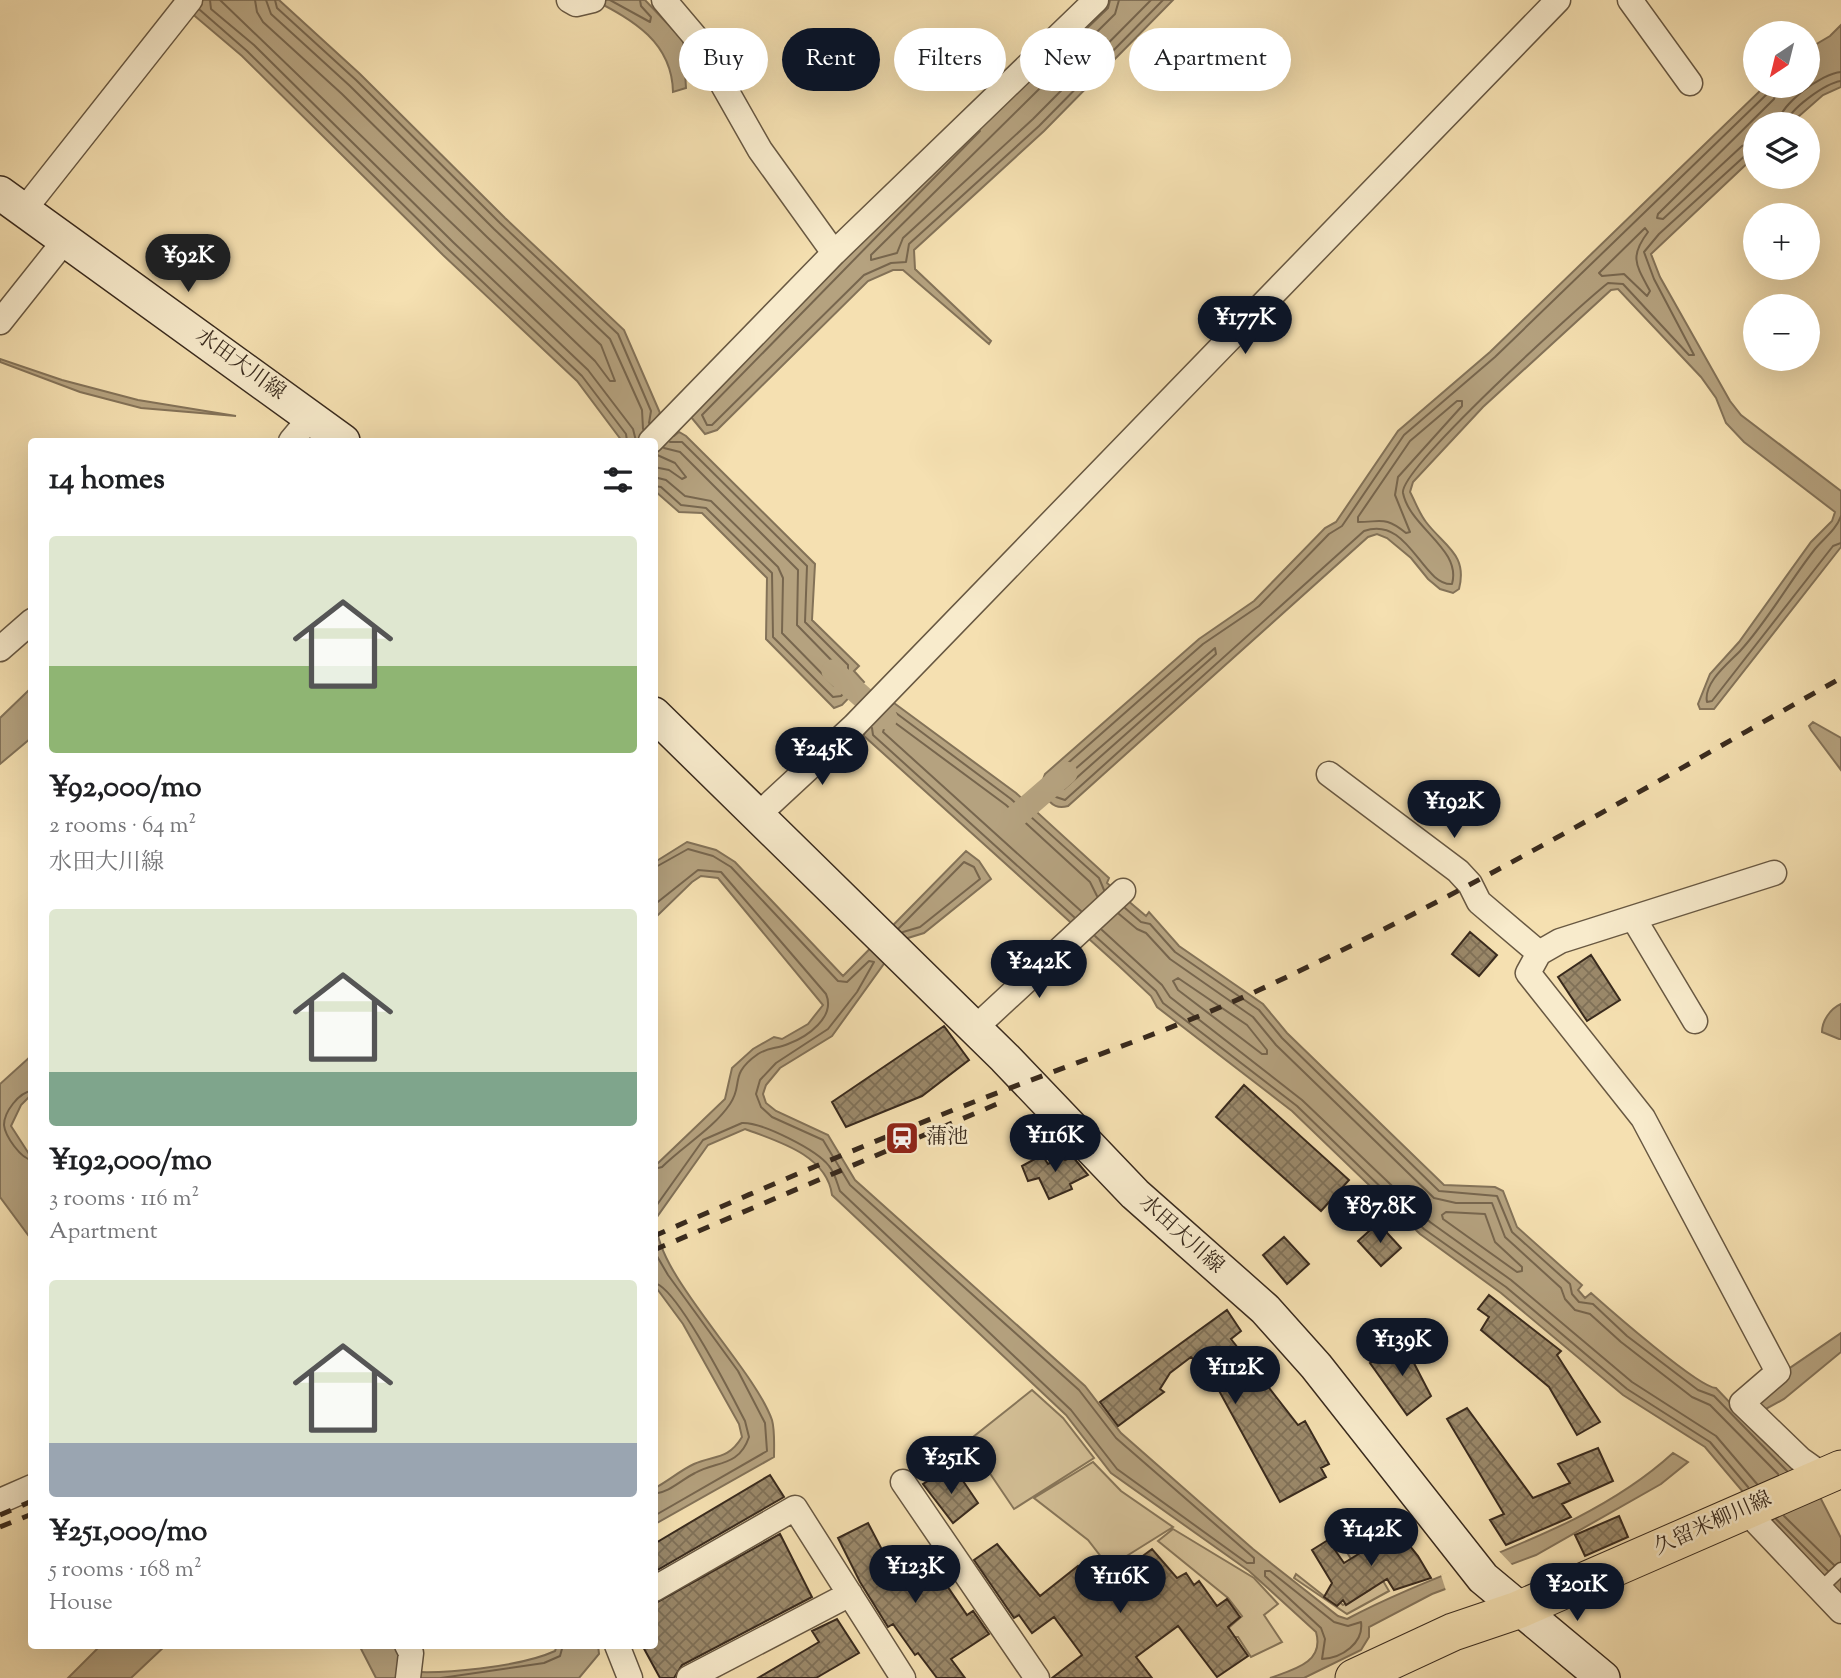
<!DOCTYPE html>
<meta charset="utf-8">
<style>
:root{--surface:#fff;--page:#f6f6f6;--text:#202124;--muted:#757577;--accent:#111827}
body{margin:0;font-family:"Sorts Mill Goudy","Noto Serif JP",serif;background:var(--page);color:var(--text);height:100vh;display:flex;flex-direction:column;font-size:26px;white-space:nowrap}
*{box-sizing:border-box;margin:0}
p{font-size:23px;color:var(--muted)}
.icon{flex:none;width:38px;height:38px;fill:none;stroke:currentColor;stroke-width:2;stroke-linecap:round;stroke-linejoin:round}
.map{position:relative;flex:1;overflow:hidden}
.panel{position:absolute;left:28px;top:438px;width:630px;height:1211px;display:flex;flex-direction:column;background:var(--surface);border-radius:7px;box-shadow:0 7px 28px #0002}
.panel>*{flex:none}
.hud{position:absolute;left:679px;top:28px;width:665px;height:63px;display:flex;gap:14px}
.needle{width:46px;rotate:215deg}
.controls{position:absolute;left:1743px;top:21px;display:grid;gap:14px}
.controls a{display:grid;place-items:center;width:77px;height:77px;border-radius:50%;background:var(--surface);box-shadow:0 7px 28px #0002;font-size:35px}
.price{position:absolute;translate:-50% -60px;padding:0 16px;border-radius:24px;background:var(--accent);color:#fff;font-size:23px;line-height:46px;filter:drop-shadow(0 2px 4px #0008)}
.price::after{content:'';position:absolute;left:50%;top:42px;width:21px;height:16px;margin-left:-10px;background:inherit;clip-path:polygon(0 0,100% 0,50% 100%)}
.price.on{background:#222;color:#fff}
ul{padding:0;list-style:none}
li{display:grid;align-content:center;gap:14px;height:371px;padding:0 21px}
li span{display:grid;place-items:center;height:217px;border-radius:7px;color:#555}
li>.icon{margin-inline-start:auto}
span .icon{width:126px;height:126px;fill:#fffc;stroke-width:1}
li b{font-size:30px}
h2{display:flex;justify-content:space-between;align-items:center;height:84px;padding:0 21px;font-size:30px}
.chip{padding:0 24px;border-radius:32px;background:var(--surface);box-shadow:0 7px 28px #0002;font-size:24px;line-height:63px}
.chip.on{background:var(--accent);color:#fff}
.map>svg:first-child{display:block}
</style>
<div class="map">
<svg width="1841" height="1678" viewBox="0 0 1841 1678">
<defs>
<pattern id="building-cross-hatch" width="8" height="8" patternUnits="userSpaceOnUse" patternTransform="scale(1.75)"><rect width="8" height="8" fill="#9b896a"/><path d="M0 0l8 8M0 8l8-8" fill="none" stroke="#7f7057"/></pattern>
</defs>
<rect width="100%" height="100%" fill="#f5e0b1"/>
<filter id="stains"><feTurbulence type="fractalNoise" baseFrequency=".00286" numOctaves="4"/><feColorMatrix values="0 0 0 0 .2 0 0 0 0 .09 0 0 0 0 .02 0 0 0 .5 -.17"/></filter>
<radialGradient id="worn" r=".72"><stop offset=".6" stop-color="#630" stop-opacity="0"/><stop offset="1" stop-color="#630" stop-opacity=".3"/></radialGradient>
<path fill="#d5c198" stroke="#87765a" stroke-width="2" d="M1032 1390 1063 1418 1094 1458 1014 1509 968 1441Z
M1093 1462 1121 1491 1173 1527 1109 1567 1088 1540 1034 1498Z
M1173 1529 1254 1578 1278 1604 1264 1615 1282 1642 1251 1657 1238 1637H1218L1242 1616 1228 1598 1158 1541Z
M1362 1545 1389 1591 1347 1614 1294 1578 1296 1574 1329 1600 1334 1597 1343 1605 1370 1590 1348 1554Z"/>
<path fill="#b5a27f" stroke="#837258" stroke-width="2" d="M193 0H279L360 74 505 218 624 330 660 413 655 420 674 436 679 432 686 436 815 564 812 620 859 666 854 671 864 682 842 705 834 708 766 639 767 578 702 513 679 512 655 491 654 441H622L577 381 443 255 242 56 190 12Z
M594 0H645L683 40 686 88 673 92C672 42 633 20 594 0Z
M1106 0H1173L1044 131 914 250 915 269 991 341 989 344 903 270H893L868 281 717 430 705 434 691 417 933 168Z
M1841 25V87L1823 95 1790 124H1755V156L1651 254 1660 277 1730 401 1741 415 1841 491V547L1714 709H1700L1698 704 1710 674 1739 642 1811 542 1832 521 1835 512 1744 442 1726 423 1716 398 1701 377 1618 289 1611 290 1483 407 1413 482 1410 492C1415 501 1419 513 1426 522 1444 546 1468 554 1459 589L1453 593 1440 589 1428 579 1411 558 1387 538 1377 534 1368 537 1068 806C1052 811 1046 798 1041 785L1045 774 1199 639 1254 601 1325 528 1336 522 1398 431 1490 352 1765 86H1808V49L1830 36Z
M0 359 62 380 138 400 236 416 141 408 80 392 0 362Z
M31 688V738L0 764V718Z
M894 703 1016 793 1109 878 1107 883 1146 916 1149 912 1179 946 1263 1004 1287 1033 1444 1185 1495 1187 1503 1191 1517 1227 1582 1285 1578 1290 1585 1298 1591 1293C1609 1309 1699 1388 1716 1388L1820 1497 1841 1538V1598L1788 1545 1705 1447 1623 1395 1501 1293 1420 1234 1292 1111 1157 1007 1151 996 1119 966 864 736 865 728Z
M1813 722 1841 738V770L1811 730 1809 726Z
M687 842 716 850 735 862 843 976 966 851 979 861 991 879 924 933 908 938 886 961 832 1036 780 1068 766 1085 763 1094 766 1103 776 1111 828 1135 855 1180 1085 1386 1121 1433 1253 1549 1338 1616 1347 1619C1454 1562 1582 1536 1673 1453L1688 1462 1661 1484 1536 1555 1432 1594 1369 1627V1637L1361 1650 1304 1678H1270C1292 1670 1325 1663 1316 1632L1249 1571 1111 1473 1066 1415 832 1195C827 1155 777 1141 745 1129L708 1145 657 1217C648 1267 752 1364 772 1420 775 1431 774 1446 774 1457L655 1524V1488C668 1481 681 1470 694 1464 715 1455 728 1460 742 1437L739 1424 683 1324 655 1286V1166L725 1099 732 1068 753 1049 774 1037 782 1039 808 1024 823 1005 718 878 701 876 692 882 655 918V862Z
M1841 1004V1039H1839L1822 1032C1822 1021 1830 1009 1841 1004Z
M31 1056V1095L21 1105 11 1126 31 1157V1239L0 1197V1084Z
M1841 1333V1352L1784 1399 1764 1410 1750 1395Z
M101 1645H166L131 1678H68Z
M359 1645H398L403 1671C441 1675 520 1667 555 1651L557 1645H598L599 1654 579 1678H376Z"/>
<path fill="#f5e0b1" d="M1497 1549 1513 1566 1447 1594 1441 1575Z"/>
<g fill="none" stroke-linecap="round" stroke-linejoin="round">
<path stroke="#77664e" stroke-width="2" d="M210 0 211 9 254 45 454 243 588 370 633 429 636 441
M220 0 595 361 610 381H615L601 345 487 237 342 94 263 22 257 12 255 0
M266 0 271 14 350 86 494 229 610 339 642 410 643 429
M275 0 277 8 356 80 500 223 618 334 651 411 649 423
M610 0 650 22 651 17 641 6 640 0
M1119 0 1115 14 871 255V260L897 253 903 238 1033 119 1151 0
M200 10 247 51 448 249 582 376 626 434 627 441
M1054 60 1108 8 1110 0
M1778 124C1779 105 1822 73 1841 72
M1786 124C1789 109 1826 83 1841 81
M980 131 702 415 707 425H712L864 275 891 263 906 262 909 244 1039 126 1163 0
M1755 142 1742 146 1663 219 1657 218 1658 214 1774 99 1778 86
M1755 151 1748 153 1659 234 1644 252 1654 279 1694 355H1689L1623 284 1608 283C1580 305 1399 469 1403 493 1410 528 1462 549 1452 584 1422 586 1409 515 1364 531L1065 800 1053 796 1048 785 1051 778 1203 644 1259 606 1329 534 1342 526 1404 435 1495 357 1767 94 1769 86
M1645 228 1648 232C1629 257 1636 265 1650 291L1647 296 1624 274 1602 276 1599 273Z
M1457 401H1462V406L1398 477 1395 495 1410 532 1406 533C1385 516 1382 522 1358 522V517L1410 441Z
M654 467 669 470 682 479 686 477 675 463 655 454
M654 477 666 480 685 496 711 501 778 567 783 578 782 633 834 686H839L841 681 838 667 797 625 798 570 680 452 664 448
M654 486 661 487 681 505 706 508 772 573 773 637 833 697 841 696 853 683 848 674V665L805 622 807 566 682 442H670
M1841 516C1836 530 1824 538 1815 549 1789 582 1769 619 1741 650 1730 662 1703 682 1707 702L1712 701 1833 546 1841 543
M1215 648 1216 654 1064 789 1059 788V783Z
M886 713H896L1011 799 1099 878 1104 890
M872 728 873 735 1074 917
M654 868 688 849 713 856 731 867 838 981 847 982 869 961 874 962 857 992 828 1029 776 1063 760 1080 756 1094 761 1107 772 1117 823 1140 850 1185 1079 1390 1116 1438 1254 1558V1563H1247L1117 1469 1071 1410 840 1191C837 1183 835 1173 829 1166 817 1150 762 1122 742 1123L703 1140 654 1209
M654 905 698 870 721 872 826 994C836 1017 807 1037 788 1044 777 1049 769 1047 758 1054 728 1075 744 1084 730 1104 713 1129 683 1146 662 1167L654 1169
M1125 908 1141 922 1150 924 1175 952 1259 1010 1282 1038 1439 1191 1497 1196 1512 1232 1570 1284 1572 1294 1579 1302 1593 1304 1627 1336 1698 1390 1714 1396 1787 1471
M1081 911 883 732 886 723 894 722 1006 805 1090 882 1097 896
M1119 914 1137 929 1146 933 1170 959 1253 1017 1276 1045 1434 1198 1456 1203H1492L1505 1237 1561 1288 1565 1299 1575 1310 1590 1314 1621 1342 1692 1397 1710 1405 1778 1474
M899 928 964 862 974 867 980 879 920 927 903 932
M1102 930 1162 985 1170 997 1302 1100 1430 1222 1511 1280 1632 1382 1716 1436 1757 1484
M1095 936 1156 991 1163 1003 1297 1106 1424 1229 1506 1287 1627 1389 1710 1442 1748 1487
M1178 978 1247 1025 1267 1050V1054H1262L1178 990 1173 981Z
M32 1091C19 1092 4 1112 4 1125 5 1136 21 1159 32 1160
M1446 1212 1485 1214 1495 1242 1522 1267V1271L1517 1272 1443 1219 1442 1215Z
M654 1251 668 1275 738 1371 765 1423 767 1451 654 1516
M654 1283C676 1285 733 1398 745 1421L749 1437C739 1467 716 1461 695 1473 681 1480 670 1492 654 1494
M1784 1516 1834 1565
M1776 1519 1828 1571
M1265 1571H1270L1334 1622 1348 1626 1361 1622C1364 1643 1342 1658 1322 1659L1325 1639 1321 1628 1265 1576Z
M441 1678 544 1663 560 1656 563 1645"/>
<path stroke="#b5a27f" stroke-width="23" d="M833 671 886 718
M1007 824 1066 773"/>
</g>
<path fill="url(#building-cross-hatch)" stroke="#392a1d" stroke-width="2" d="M1470 932 1497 955 1479 976 1452 954Z
M1591 955 1620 1000 1587 1021 1558 977Z
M944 1026 969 1060 922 1096 846 1127 832 1102Z
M1244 1085 1349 1180 1321 1211 1216 1117Z
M1042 1155 1048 1164 1060 1158 1065 1160 1073 1157 1088 1175 1070 1184 1072 1189 1049 1199 1039 1178 1028 1181 1022 1166Z
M1378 1223 1401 1248 1381 1266 1358 1241Z
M1284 1237 1309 1264 1287 1284 1263 1255Z
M1489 1295 1561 1351 1557 1355 1600 1422 1577 1435 1549 1387 1481 1330 1489 1317 1478 1309Z
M1227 1310 1241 1331 1231 1339 1298 1425 1305 1421 1329 1464 1321 1468 1326 1477 1280 1502 1211 1376 1191 1357 1170 1373 1160 1389 1164 1392 1118 1426 1100 1402Z
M1403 1342 1431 1396 1407 1415 1370 1363Z
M1467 1408 1533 1498 1570 1483 1558 1464 1598 1448 1613 1481 1562 1504 1571 1517 1506 1545 1490 1520 1504 1514 1447 1419Z
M944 1471 953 1483 961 1478 978 1503 953 1523 923 1484Z
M770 1475 784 1497 654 1572V1544Z
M1619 1516 1628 1537 1585 1556 1575 1535Z
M868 1523 901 1586 932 1564 967 1615 973 1611 989 1634 951 1659 965 1678H937L918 1653 915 1655 893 1624 888 1627 860 1582 838 1538Z
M1397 1530 1418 1556 1431 1578 1394 1590 1387 1579 1346 1605 1343 1600 1337 1606 1324 1597 1332 1583 1312 1550 1328 1540 1344 1563Z
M780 1534 812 1597 682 1665 674 1678H660L642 1645H654V1604Z
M997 1544 1040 1596 1078 1566 1097 1590 1152 1549 1177 1578 1186 1573 1194 1585 1199 1581 1217 1606 1227 1599 1240 1617 1228 1627 1248 1656 1217 1677 1178 1626 1136 1657 1152 1678H1052L1082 1655 1054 1617 1032 1633 1019 1615 1014 1618 974 1560Z
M837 1619 859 1653 816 1678H758L819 1642 812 1631Z"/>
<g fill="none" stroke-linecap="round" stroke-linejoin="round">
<g stroke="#685842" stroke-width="15">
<path id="service" d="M1820 1589 1841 1569"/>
</g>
<g stroke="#685842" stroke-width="27">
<path id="minor" d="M569 0 576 4 593 0
M664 0 697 39 760 150 834 253
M1630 0 1690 83
M24 210 190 0
M0 322 66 239
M291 441 311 417
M651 441 834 253 1096 0
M0 649 32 621
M1329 774 1458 871 1470 884 1479 902 1539 953
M759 814 854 726 1558 0
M1774 873 1560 941 1539 953 1528 973 1643 1118 1778 1372 1742 1403 1800 1459 1824 1476
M1634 919 1695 1021
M975 1028 1123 891
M903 1482 1037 1678
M0 1501 32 1487
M1745 1510 1841 1611
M654 1589 795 1508 903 1678
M407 1645 411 1653 408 1678
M617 1645 630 1678
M689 1678 850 1594"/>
</g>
<g stroke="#392a1d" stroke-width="36">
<path id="secondary" d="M0 193 343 441
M654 714 1005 1058 1135 1194 1265 1309 1316 1366 1483 1578 1603 1678"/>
</g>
<g stroke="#392a1d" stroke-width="39">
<path id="primary" d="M1354 1678 1453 1632 1518 1610 1841 1469"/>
</g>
<use href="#service" stroke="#f8ebcc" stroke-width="12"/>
<use href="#minor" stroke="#f8ebcc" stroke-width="24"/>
<use href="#secondary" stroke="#f8ebcc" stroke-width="33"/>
<use href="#primary" stroke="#f5e0b1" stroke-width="37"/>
<path stroke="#392a1d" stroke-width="5" stroke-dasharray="12 12" stroke-linecap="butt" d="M654 1236C777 1182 901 1129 1026 1082 1105 1052 1183 1025 1259 990 1459 897 1649 786 1841 678
M654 1250 997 1104
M0 1515 32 1501
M0 1527 32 1514"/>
</g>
<defs>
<g id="station-square" transform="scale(1.75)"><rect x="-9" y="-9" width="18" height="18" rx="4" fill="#8f2418" stroke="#f8ebcc"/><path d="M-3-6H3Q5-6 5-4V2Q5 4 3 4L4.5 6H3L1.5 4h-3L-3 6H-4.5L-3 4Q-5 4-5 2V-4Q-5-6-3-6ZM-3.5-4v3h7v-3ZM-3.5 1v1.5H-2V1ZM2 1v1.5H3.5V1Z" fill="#fff"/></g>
</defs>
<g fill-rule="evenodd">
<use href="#station-square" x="902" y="1138"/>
</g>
<g text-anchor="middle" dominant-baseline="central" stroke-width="5" stroke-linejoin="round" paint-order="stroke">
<g font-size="21" fill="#392a1d" stroke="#f8ebcc">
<text transform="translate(240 365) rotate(36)">水田大川線</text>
<text transform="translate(1181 1235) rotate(42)">水田大川線</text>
<text transform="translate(1713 1524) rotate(-24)">久留米柳川線</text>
</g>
<g font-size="21" fill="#392a1d" stroke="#f8ebcc" text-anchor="start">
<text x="926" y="1138">蒲池</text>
</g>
</g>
<rect width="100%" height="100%" filter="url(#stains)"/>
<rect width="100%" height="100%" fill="url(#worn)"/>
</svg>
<div class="controls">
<a><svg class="needle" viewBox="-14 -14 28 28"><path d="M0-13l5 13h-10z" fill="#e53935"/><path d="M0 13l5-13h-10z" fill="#757577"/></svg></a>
<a><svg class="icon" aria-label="layers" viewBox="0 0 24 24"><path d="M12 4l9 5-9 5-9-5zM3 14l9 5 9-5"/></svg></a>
<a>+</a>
<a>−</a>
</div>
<b class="price on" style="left:188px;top:294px">¥92K</b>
<b class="price" style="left:1245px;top:356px">¥177K</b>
<b class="price" style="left:822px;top:787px">¥245K</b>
<b class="price" style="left:1454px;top:840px">¥192K</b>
<b class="price" style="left:1039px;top:1000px">¥242K</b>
<b class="price" style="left:1055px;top:1174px">¥116K</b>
<b class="price" style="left:1380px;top:1245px">¥87.8K</b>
<b class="price" style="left:1402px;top:1378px">¥139K</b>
<b class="price" style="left:1235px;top:1406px">¥112K</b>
<b class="price" style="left:951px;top:1496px">¥251K</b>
<b class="price" style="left:1371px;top:1568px">¥142K</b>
<b class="price" style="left:915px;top:1605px">¥123K</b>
<b class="price" style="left:1120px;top:1615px">¥116K</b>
<b class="price" style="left:1577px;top:1623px">¥201K</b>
<div class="hud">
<a class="chip">Buy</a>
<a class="chip on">Rent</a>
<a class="chip">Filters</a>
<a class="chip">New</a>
<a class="chip">Apartment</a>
</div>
<section class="panel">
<h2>14 homes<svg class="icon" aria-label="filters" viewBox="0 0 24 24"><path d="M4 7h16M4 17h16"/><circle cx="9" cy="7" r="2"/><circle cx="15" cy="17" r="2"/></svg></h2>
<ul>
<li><span style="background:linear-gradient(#dfe7d0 60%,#8fb573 0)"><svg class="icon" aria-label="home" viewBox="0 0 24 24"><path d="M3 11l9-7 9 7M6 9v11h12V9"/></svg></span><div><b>¥92,000/mo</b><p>2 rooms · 64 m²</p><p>水田大川線</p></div></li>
<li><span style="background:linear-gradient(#dfe7d0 75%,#7fa58c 0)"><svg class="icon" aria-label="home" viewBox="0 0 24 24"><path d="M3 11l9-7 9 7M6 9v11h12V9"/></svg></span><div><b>¥192,000/mo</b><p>3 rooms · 116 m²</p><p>Apartment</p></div></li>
<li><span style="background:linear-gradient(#dfe7d0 75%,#9aa5b1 0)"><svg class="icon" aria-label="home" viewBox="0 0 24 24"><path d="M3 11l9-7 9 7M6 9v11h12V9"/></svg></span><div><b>¥251,000/mo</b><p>5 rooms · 168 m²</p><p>House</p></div></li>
</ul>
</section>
</div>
